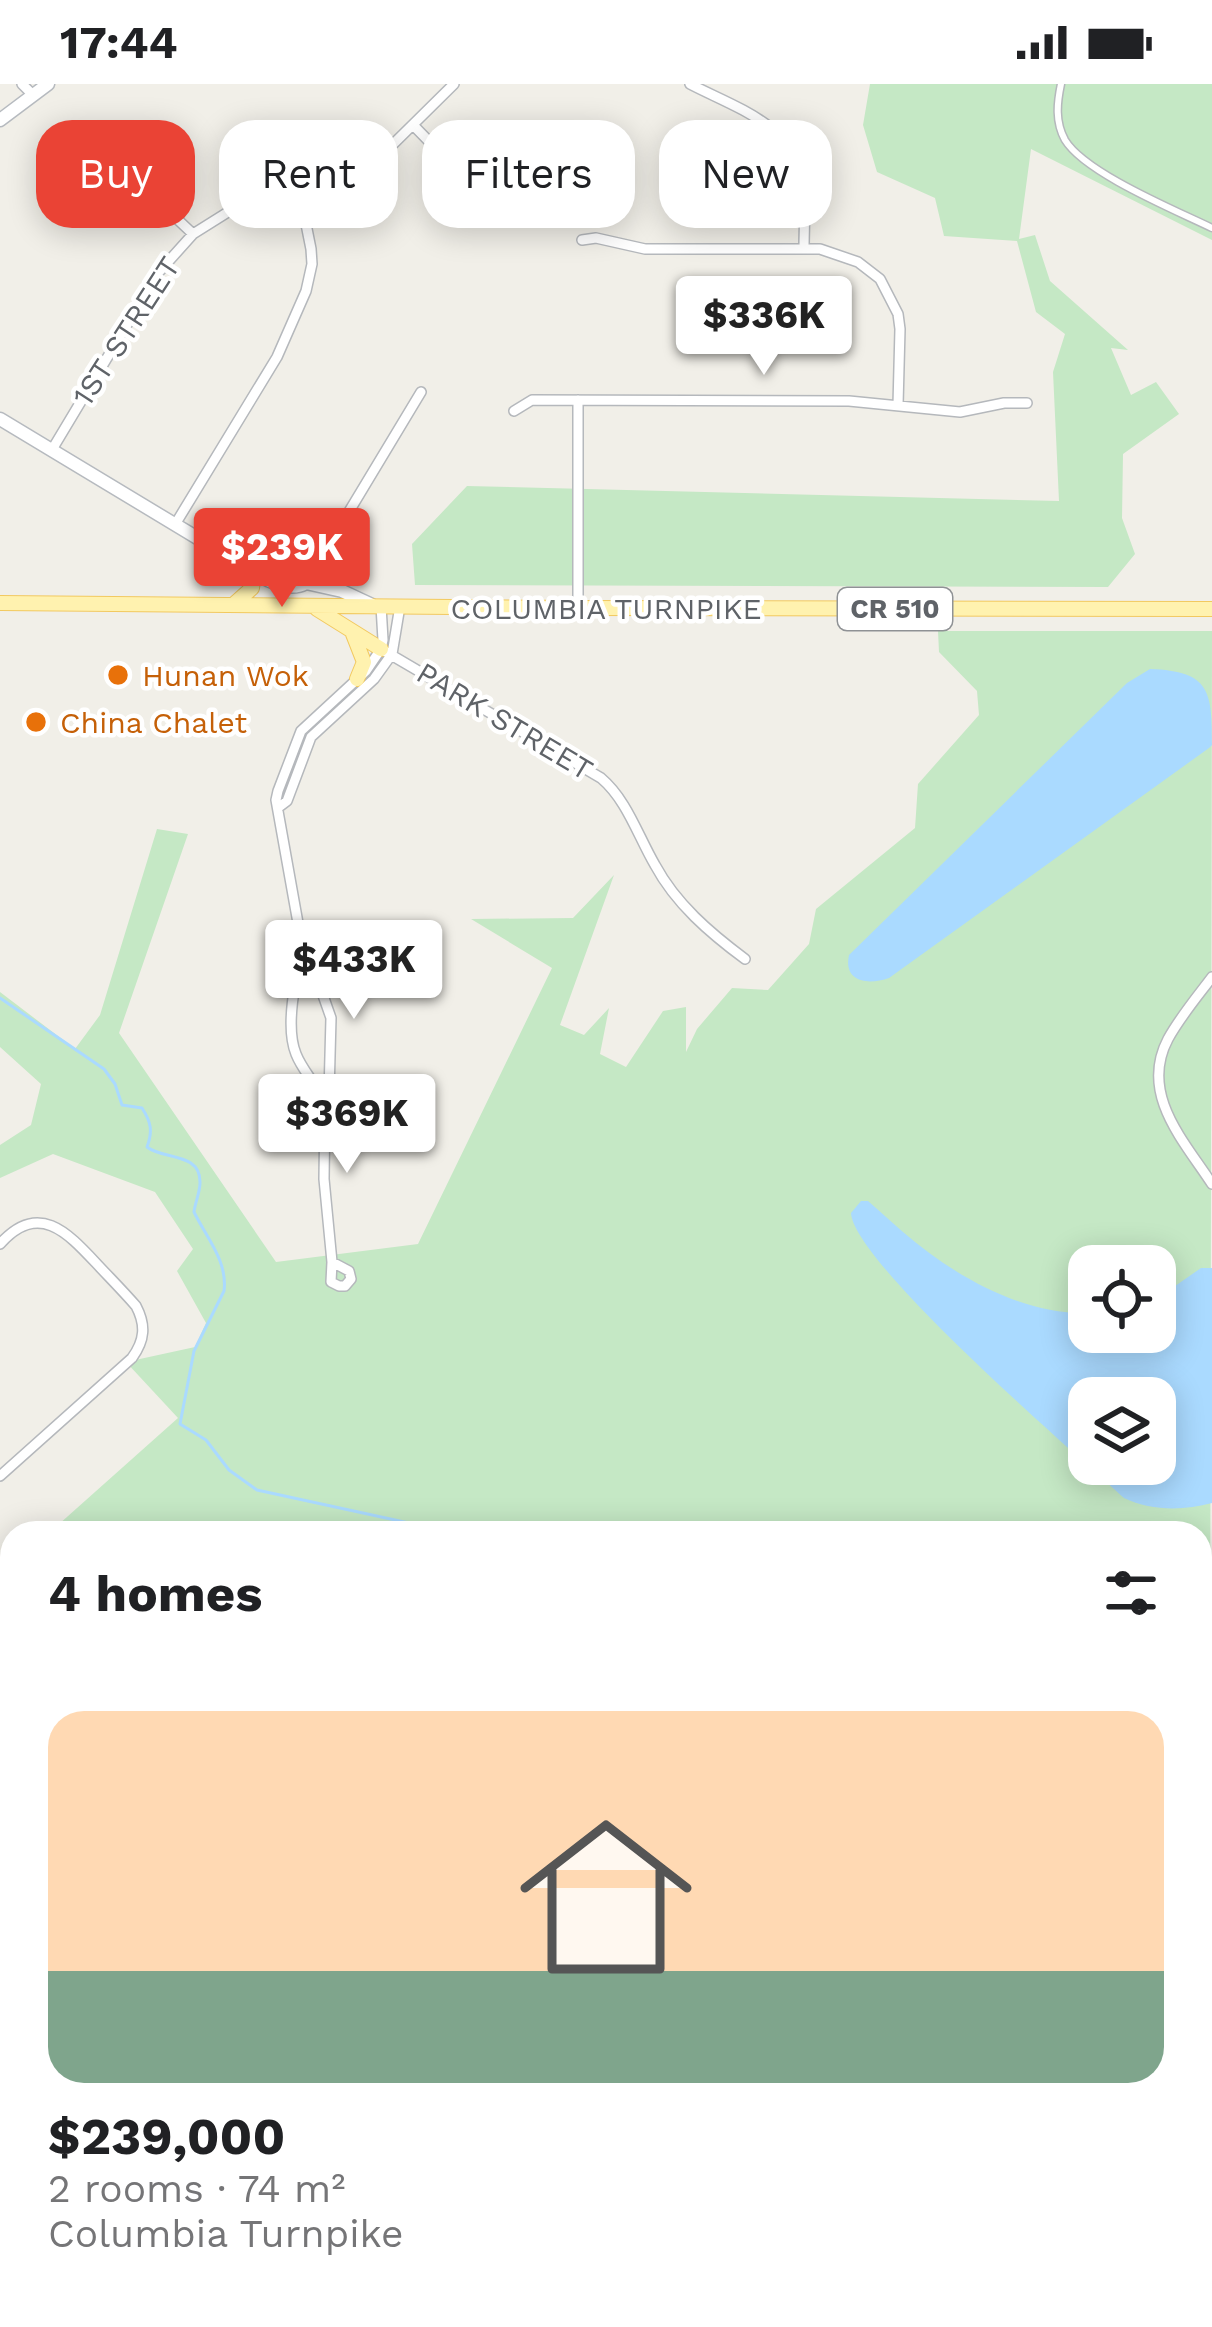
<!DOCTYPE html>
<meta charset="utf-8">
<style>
:root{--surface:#fff;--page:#f6f6f6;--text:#202124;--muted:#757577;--accent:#ea4335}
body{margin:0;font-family:"Work Sans",sans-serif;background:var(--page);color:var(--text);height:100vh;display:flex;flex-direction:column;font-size:45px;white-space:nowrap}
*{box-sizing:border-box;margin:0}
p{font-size:39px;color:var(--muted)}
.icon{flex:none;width:66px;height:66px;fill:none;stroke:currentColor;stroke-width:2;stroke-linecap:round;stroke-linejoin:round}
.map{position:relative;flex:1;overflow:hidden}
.panel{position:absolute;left:0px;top:1437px;width:1212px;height:807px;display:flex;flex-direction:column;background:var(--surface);border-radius:36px 36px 0 0;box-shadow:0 6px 30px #0003}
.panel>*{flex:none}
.top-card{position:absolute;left:36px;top:36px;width:1140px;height:108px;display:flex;gap:24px}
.buttons{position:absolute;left:1068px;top:1161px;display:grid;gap:24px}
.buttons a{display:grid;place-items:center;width:108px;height:108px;border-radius:24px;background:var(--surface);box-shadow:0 6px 30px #0003;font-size:60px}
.price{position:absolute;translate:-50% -102px;padding:0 27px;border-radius:12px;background:#fff;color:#222;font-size:39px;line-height:78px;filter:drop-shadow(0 3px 6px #0008)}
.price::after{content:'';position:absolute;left:50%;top:72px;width:36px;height:27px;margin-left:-18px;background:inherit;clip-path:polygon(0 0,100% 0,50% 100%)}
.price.current{background:var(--accent);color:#fff}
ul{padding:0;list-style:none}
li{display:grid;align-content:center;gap:24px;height:636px;padding:0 48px}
li span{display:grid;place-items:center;height:372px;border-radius:36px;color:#555}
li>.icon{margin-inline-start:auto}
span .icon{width:216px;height:216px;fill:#fffc;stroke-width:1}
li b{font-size:51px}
h2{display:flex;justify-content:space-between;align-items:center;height:144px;padding:0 48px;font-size:51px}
.pill{padding:0 42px;border-radius:36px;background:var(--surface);box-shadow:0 6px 30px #0003;font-size:42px;line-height:108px}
.pill.current{background:var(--accent);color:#fff}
.status{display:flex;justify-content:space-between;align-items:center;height:84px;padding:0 60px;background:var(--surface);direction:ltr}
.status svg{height:33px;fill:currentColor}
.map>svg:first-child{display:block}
</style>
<div class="status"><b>17:44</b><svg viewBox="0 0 49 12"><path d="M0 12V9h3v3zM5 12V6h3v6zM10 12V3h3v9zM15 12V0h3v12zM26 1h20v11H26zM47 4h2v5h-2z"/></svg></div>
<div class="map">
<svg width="1212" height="2243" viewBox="0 0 1212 2243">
<rect width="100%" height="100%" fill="#f1efe8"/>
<path fill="#e0deda" d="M1200 1634 1210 1638 1212 1636V1908L1200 1903V1873L1207 1854 1200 1851Z"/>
<path fill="#c5e8c5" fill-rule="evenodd" d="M870 0H1212V156L1031 65 1019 155 1035 151 1050 197 1128 266 1111 264 1131 311 1156 298 1179 330 1123 370 1122 434 1135 470 1108 503 415 501 412 460 467 402 1059 417 1053 288 1065 250 1036 228 1017 157 944 152 935 114 877 88 863 41Z
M938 547H1212L1210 1639 1200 1634V1449H49L178 1334 126 1278 195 1263 206 1239 177 1187 193 1165 155 1108 53 1070 0 1094V1061L31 1041 41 1000 0 963V908L75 965 100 931 157 745 188 750 119 949 276 1178 418 1160 552 884 471 835 573 834 614 791 560 941 584 951 609 924 600 970 626 983 663 927 686 923V968L697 945 732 904 768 906 809 860 816 825 915 744 918 700 979 631 977 607 939 568ZM1089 1182H1155V1248H1089ZM1089 1314H1155V1380H1089Z
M1200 1903 1212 1908V2243H1124L1120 2241 1116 2243H918L926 2232H1200Z"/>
<path fill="#aadaff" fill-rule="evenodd" d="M1150 585C1211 587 1212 608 1212 661L1209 664 889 894C869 901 843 899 849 871L1127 599Z
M861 1117H868C880 1127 891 1138 903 1148 953 1191 1021 1231 1089 1229V1248H1155V1216L1201 1184H1212V1419C1183 1427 1151 1427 1124 1414 1076 1370 854 1179 851 1129ZM1155 1314V1380H1089V1314Z"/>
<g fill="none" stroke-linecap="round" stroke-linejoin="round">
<path stroke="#aadaff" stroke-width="3" d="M0 914 104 985 115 1000 122 1021 142 1024C151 1038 153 1047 147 1063 163 1076 201 1068 200 1099 200 1108 195 1119 194 1128 206 1153 228 1177 224 1207L194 1267 180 1340 206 1356 229 1386 257 1406 455 1449
M1162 2232 1170 2243"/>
<g stroke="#b5b8bc" stroke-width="9">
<path id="pedestrian" d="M1061 0C1057 19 1055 38 1065 56 1085 89 1175 126 1212 144"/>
</g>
<g stroke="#b5b8bc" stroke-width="12">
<path id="minor" d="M22 0 33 11
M690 0C734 23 795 41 803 97 806 119 804 143 804 165
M414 42 496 126
M126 100H140L193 150
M582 156 596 154 645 165H820L858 178 880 195 898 230 900 245 898 321
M514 327 532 316 849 317 960 328 1004 319H1027
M53 364 158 189 193 150 236 123 349 91 373 80 454 0
M176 439 277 273 306 207 312 180 311 165 299 105
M306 499 421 308
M578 524V316
M381 565 601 694C627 716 638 752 655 781 676 820 710 849 745 875
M279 723 287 717 311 653 374 595 392 570 400 522
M303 867C295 895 285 943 296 970 303 988 318 1001 324 1020
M1212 893C1197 913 1180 933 1168 955 1139 1010 1184 1057 1212 1100
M0 1160C38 1117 67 1148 96 1179 109 1193 123 1207 136 1222 146 1241 145 1256 132 1274L0 1392
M332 1178 349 1187 351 1195 345 1202H339L331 1198 332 1178 324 1095 325 1023 329 1009 331 934 311 877 303 867 276 716 278 707 301 647 366 587 381 565 383 556 381 522
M0 1676 12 1671
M0 2132 12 2128
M225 2243 240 2232
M536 2243 538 2232"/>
</g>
<g stroke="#b6babf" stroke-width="15">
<path id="secondary" d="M0 36 48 0
M0 335 229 473 306 499 342 507 372 521
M250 486C265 496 289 509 306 499
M0 1958 12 1969
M270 2232 278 2243"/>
</g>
<g stroke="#f2c960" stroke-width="16">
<path id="primary" d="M0 519 578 524 1212 525
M233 521 252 504 254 489
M317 525 381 565
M353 550 364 578 357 595"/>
</g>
<use href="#pedestrian" stroke="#fff" stroke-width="6"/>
<use href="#minor" stroke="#fff" stroke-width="9"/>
<use href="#secondary" stroke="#fff" stroke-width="12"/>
<use href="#primary" stroke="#fff2af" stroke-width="14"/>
</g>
<g fill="#e8710a" stroke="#fff" stroke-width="4.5">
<circle cx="118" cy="591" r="12"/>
<circle cx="36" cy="638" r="12"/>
</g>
<g text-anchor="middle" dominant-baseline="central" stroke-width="9" stroke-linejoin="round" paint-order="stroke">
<rect fill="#fff" stroke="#8f9295" stroke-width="3" x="838" y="504" width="114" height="42" rx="9"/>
<g font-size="27" font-weight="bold" fill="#5f6368">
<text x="895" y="525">CR 510</text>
</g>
<g font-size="30" fill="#5f6368" stroke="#fff">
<text transform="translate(126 247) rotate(-57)">1ST STREET</text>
<text x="606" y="524">COLUMBIA TURNPIKE</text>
<text transform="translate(505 637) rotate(31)">PARK STREET</text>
</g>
<g font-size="30" fill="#c56008" stroke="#fff" text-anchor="start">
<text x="142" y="591">Hunan Wok</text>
<text x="60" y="638">China Chalet</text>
</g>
</g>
</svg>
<div class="buttons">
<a><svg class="icon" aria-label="locate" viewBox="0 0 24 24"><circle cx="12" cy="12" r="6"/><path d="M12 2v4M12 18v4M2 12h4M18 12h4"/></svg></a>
<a><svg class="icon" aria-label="layers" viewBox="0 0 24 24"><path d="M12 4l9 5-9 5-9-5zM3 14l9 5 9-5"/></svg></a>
</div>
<b class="price" style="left:764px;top:294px">$336K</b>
<b class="price current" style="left:282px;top:526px">$239K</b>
<b class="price" style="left:354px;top:938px">$433K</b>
<b class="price" style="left:347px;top:1092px">$369K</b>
<div class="top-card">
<a class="pill current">Buy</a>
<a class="pill">Rent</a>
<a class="pill">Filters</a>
<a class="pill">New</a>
</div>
<section class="panel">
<h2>4 homes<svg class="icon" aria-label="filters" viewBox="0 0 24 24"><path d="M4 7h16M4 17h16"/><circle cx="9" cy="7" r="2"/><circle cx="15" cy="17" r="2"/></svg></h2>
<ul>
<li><span style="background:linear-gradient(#ffd9b3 70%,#7fa58c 0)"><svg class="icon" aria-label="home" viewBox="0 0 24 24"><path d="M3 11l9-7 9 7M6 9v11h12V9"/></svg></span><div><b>$239,000</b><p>2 rooms · 74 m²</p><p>Columbia Turnpike</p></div></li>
</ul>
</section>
</div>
